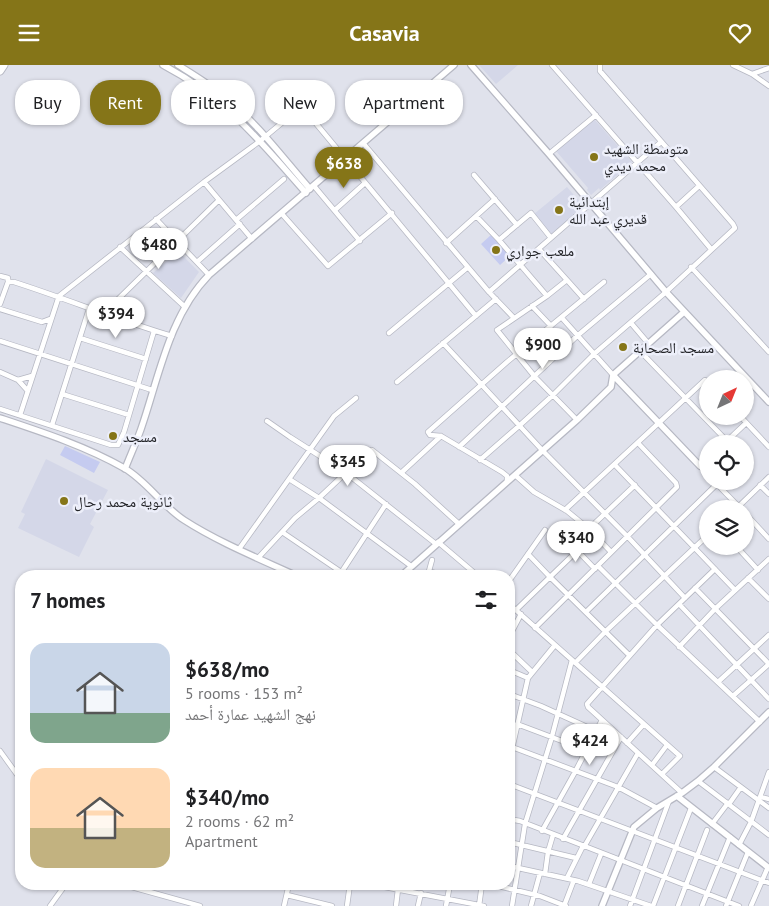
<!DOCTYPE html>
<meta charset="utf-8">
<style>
:root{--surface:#fff;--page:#f2f2f2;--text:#202124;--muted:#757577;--accent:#857518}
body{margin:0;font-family:"PT Sans","Noto Naskh Arabic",sans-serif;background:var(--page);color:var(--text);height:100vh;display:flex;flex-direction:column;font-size:19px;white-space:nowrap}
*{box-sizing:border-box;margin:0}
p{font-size:16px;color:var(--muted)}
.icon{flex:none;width:28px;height:28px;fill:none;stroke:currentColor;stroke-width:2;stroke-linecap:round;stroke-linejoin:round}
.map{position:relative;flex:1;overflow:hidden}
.details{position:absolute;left:15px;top:505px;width:500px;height:320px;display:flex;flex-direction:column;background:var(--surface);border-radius:20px;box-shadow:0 1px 4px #0004}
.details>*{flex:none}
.hud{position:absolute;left:15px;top:15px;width:500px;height:45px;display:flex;gap:10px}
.needle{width:32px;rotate:43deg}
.controls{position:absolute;left:699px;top:305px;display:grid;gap:10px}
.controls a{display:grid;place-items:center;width:55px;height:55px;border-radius:50%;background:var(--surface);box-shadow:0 1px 4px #0004;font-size:25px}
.price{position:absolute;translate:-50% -42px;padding:0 11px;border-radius:18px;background:#fff;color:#222;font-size:16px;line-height:32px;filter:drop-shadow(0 1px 2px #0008)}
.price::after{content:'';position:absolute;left:50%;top:30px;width:15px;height:11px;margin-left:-8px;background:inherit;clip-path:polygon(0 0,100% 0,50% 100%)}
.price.current{background:var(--accent);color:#fff}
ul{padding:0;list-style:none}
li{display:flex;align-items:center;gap:15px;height:125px;padding:0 15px}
li span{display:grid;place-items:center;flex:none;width:140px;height:100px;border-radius:15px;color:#555}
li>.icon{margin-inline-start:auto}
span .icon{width:60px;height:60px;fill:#fffc;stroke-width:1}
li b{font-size:21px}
h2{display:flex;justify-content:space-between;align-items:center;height:60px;padding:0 15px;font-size:21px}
.tag{padding:0 18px;border-radius:20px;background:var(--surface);box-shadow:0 1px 4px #0004;font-size:18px;line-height:45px}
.tag.current{background:var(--accent);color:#fff}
header{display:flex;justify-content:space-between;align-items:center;height:65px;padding:0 15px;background:var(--accent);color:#fff;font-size:22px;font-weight:700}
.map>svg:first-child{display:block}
</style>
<header><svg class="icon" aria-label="menu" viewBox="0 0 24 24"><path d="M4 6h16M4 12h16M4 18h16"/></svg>Casavia<svg class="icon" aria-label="heart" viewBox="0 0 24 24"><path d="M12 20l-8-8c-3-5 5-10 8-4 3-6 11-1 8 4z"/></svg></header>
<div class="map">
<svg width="769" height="841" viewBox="0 0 769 841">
<rect width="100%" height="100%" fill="#e0e2ec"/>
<path fill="#d4d7e8" d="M479 0H518L496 19Z
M594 54 632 97 600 125 599 123 591 130 587 125 588 123 556 86Z
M567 122 584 142 551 170 534 149Z
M178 186 199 207 181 233 153 208Z
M46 394 108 425 90 459 94 462 79 492 18 463 25 449 21 447Z"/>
<path fill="#c5cbf0" d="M491 170 510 191 500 200 481 179Z
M65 381 100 397 94 408 60 390Z"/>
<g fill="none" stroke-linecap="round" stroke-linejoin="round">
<g stroke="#b6b8c3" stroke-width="6">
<path id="minor" d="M552 0 676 142 711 184
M733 0 752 9 769 21
M752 9 769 3
M363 78 489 227
M549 89 596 50
M474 110 517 160
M204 117 252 174
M314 121 360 176
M676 142 699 121
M335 145 365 118
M282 149 328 201 392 148
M477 152 499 175 547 231
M156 154 209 210
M236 155 284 114
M499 175 531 148 551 173
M446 178 495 134
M120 182 185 242
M539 184 567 215
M197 197 240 159
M691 202 769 287
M0 211 8 213V217
M0 239 8 217H14C67 234 118 255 172 271
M532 241 551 261
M0 244 42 257 50 254
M103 249 219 135
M514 253 489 227 661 77
M562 253 613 310
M631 258 648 278
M389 268 467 203
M80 273 146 294
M0 276 152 325
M443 278 542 385 627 471 685 533
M639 285 727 376
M0 307 18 315 32 311
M18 315 27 325
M397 317 496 234
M62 329 129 350
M0 344 111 380H118L124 367 154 266
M20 350 59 231 204 117 260 76 301 42 304 44 476 251
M740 351 769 382
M577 355 535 312 497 265 547 231 567 215 584 234
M267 356 290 372 345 407 436 479
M52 360 89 244
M724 379 746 358
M459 382 577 271 651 209
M480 395 519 361 553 330 594 289 666 227 735 163 733 159 600 6V0
M708 395 700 401 708 409
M615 400 735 525
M401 408 441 371
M515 410 534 427 567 446 589 464 611 487
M289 414 319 433 411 501
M507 416V411L502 407 441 371 430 370 428 367 507 297 604 217
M714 416 741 444
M760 420 769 429
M736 444 769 412
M565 445 705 315 708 317
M745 448 769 474
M282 467 347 511
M438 477 478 511
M736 481 758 505
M239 484 334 351 356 333
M528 489 550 512 577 486
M258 493 295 453 319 433 369 386 372 385 415 419 459 459
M432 495 429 506 444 511
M598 501 657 560 760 657
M595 504 572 480 635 420
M339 511 386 439
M748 513 769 534
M509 516 545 465
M695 523 769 599
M509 539 680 691 662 709
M679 539 769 634
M516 545 550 512 629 590
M586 547 717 419
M535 563 677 422 676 418 638 378
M509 572 521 549
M679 582 715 544 769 494
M509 585 532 607
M575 598 606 566 708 470
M509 605 528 613
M718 617 769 570
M509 629 541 641 596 666
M733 631 769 599
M517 659 586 685
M627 678 644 659
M512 682 618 722 657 743
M0 686 21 715
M509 697 528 613 555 580
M652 700 667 680
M714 702 769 743
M698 716 769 770
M509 719 769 818
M682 728 588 642 587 639 657 560 715 504
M761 732 769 734
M729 739 741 722
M509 754 520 756 739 841
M712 759 728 738
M542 766 575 707 602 655
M563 774 621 672
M509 777 576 793
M739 780 751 757 769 707
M584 782 638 688
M509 801 578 816 651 841
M545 809 548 787 553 770
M567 813 583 781
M121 819 200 841
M369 819 484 841
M490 819 540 831 566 841
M589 819 601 789
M287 830 332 841
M50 841 66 819
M284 841 289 819
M347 841 350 819
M396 841 398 824
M418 841 421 828
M446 841 450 819
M479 841 482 819
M512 841 525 759 551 675 572 595
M531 841 540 808
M564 841 574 815
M630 841 669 736
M653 841 691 743
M678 841 707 765
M702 841 730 772
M726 841 748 787
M751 841 768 802"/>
</g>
<g stroke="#b6b8c3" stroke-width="8">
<path id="tertiary" d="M163 0C226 33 260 76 306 128
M178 0C194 10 211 20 226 33 258 59 283 93 310 124
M471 0 549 89 666 227 769 337
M613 310 700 401
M0 353C42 367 85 381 124 403 147 416 162 441 184 455 218 477 260 494 297 511
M125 404C130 391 136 378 141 364 159 312 169 251 209 210L454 0
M401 511 577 355 611 322 613 310 684 247
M677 731 769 803
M602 841 634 762 657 743 682 728 698 716 714 702 769 647"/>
</g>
<g stroke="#b6b8c3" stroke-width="9">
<path id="primary" d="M0 6 4 0"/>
</g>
<use href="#minor" stroke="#fff" stroke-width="4.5"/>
<use href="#tertiary" stroke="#fff" stroke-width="5.5"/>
<use href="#primary" stroke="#fff" stroke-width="7"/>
</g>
<g fill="#857518" stroke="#edeffa" stroke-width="2">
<circle cx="594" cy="92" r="5"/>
<circle cx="559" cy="145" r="5"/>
<circle cx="496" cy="185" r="5"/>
<circle cx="623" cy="282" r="5"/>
<circle cx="113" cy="371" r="5"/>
<circle cx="64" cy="436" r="5"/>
</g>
<g text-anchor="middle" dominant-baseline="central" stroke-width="5" stroke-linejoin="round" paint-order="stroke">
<g font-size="15" fill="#232428" stroke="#edeffa" text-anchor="start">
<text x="604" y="83">متوسطة الشهيد<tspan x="604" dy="17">محمد ديدي</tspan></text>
<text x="569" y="136">إبتدائية<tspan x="569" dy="17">قديري عبد الله</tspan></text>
<text x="506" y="185">ملعب جواري</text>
<text x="633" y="282">مسجد الصحابة</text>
<text x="123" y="371">مسجد</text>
<text x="74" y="436">ثانوية محمد رحال</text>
</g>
</g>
</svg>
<div class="controls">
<a><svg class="needle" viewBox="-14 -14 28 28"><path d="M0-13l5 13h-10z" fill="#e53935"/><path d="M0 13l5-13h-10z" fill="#757577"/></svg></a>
<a><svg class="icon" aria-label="locate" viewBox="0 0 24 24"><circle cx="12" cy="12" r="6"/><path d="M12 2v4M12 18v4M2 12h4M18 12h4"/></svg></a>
<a><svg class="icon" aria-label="layers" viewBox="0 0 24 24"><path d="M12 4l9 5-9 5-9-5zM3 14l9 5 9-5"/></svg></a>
</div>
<b class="price current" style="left:344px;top:124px">$638</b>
<b class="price" style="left:159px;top:205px">$480</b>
<b class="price" style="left:116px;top:274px">$394</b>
<b class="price" style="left:543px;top:305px">$900</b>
<b class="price" style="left:348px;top:422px">$345</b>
<b class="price" style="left:576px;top:498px">$340</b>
<b class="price" style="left:590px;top:701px">$424</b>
<div class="hud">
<a class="tag">Buy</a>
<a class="tag current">Rent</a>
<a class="tag">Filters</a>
<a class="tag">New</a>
<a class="tag">Apartment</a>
</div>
<section class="details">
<h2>7 homes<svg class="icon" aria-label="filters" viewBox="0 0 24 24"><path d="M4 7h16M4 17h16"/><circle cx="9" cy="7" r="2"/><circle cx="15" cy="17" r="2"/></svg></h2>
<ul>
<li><span style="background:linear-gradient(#c9d6e8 70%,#7fa58c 0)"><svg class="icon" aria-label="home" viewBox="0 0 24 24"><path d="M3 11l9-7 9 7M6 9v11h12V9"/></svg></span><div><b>$638/mo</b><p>5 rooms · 153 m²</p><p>نهج الشهيد عمارة أحمد</p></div></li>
<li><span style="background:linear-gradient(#ffd9b3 60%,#c2b280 0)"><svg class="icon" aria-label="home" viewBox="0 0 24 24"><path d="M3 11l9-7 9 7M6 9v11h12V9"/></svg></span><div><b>$340/mo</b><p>2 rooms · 62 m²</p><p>Apartment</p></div></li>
</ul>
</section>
</div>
